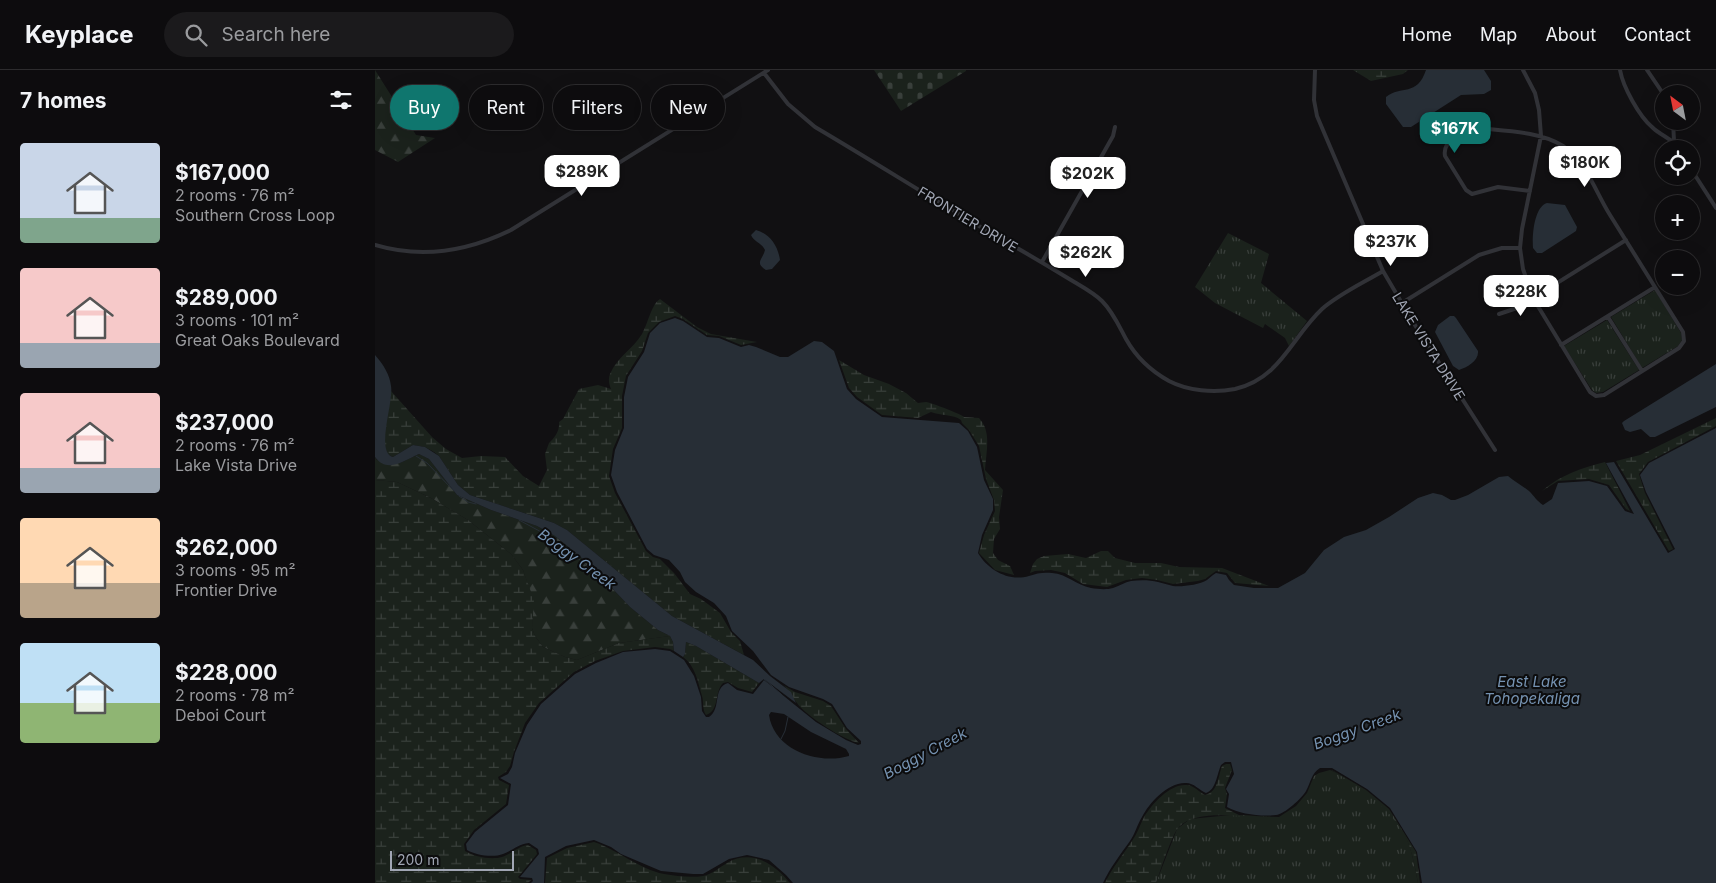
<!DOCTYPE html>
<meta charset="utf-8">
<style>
:root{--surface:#0d0c0e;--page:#1b1a1c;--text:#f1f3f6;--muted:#9a9b9e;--line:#2d2c2e;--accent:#0f766e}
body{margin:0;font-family:Inter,sans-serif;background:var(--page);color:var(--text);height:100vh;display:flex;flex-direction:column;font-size:19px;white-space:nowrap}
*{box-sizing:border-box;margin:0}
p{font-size:16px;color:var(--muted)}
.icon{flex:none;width:28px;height:28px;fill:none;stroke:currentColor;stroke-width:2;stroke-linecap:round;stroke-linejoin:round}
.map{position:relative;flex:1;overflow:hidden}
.sheet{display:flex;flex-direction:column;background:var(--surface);width:375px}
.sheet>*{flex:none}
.top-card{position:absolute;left:15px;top:15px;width:475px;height:45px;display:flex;gap:10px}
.needle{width:32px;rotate:328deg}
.controls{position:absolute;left:1280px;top:15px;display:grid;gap:10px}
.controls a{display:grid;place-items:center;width:45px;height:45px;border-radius:50%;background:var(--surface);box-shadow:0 5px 20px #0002,0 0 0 1px var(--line);font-size:25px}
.scale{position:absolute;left:15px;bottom:12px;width:124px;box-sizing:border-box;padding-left:5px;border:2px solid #a1a6b4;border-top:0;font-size:14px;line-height:18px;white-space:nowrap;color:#a1a6b4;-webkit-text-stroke:4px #0c0c0d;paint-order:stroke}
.price{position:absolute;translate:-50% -42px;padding:0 11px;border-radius:10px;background:#fff;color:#222;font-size:16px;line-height:32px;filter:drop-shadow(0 1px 2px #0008)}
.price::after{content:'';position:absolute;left:50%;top:30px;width:15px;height:11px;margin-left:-8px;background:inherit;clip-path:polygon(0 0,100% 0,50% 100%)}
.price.on{background:var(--accent);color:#fff}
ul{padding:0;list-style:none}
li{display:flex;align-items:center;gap:15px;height:125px;padding:0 20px}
li span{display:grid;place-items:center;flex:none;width:140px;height:100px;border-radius:5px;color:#555}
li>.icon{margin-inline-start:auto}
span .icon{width:60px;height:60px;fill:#fffc;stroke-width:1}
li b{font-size:21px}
h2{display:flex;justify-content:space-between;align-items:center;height:60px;padding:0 20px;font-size:21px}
.chip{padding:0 18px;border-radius:22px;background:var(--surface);box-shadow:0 5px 20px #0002,0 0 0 1px var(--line);font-size:18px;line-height:45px}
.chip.on{background:var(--accent);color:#fff}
header{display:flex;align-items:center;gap:30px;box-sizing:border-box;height:70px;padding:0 25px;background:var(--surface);border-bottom:1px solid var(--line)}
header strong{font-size:24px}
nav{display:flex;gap:28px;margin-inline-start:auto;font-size:18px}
.search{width:350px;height:45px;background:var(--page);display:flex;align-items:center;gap:12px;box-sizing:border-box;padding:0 18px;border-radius:28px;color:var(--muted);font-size:19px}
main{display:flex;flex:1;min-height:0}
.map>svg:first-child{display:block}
</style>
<header>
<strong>Keyplace</strong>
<div class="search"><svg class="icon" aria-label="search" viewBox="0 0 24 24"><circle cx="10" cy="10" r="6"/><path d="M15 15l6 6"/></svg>Search here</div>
<nav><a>Home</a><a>Map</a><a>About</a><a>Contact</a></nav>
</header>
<main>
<section class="sheet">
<h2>7 homes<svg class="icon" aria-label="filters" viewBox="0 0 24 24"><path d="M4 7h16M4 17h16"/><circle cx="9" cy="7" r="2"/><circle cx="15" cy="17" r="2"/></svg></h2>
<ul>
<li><span style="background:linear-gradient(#c9d6e8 75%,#7fa58c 0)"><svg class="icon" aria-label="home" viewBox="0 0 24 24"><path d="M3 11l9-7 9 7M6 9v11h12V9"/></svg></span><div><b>$167,000</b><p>2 rooms · 76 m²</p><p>Southern Cross Loop</p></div></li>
<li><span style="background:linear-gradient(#f6c9c9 75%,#9aa5b1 0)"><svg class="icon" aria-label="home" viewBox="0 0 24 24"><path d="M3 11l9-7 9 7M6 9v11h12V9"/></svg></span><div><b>$289,000</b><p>3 rooms · 101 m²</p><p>Great Oaks Boulevard</p></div></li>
<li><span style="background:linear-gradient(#f6c9c9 75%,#9aa5b1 0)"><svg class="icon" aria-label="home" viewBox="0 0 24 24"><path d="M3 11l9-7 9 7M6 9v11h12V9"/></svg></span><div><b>$237,000</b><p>2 rooms · 76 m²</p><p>Lake Vista Drive</p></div></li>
<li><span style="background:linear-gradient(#ffd9b3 65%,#b9a48a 0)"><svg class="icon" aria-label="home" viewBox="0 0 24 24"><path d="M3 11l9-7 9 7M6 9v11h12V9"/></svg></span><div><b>$262,000</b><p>3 rooms · 95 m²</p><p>Frontier Drive</p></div></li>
<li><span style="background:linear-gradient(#bfe0f5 60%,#8fb573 0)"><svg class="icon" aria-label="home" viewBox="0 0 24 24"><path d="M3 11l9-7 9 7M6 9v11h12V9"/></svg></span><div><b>$228,000</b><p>2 rooms · 78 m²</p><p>Deboi Court</p></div></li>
</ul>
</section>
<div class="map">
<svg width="1341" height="813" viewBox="0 0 1341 813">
<defs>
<pattern id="grass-tufts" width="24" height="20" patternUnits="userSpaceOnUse" patternTransform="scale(1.25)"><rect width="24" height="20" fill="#1b221c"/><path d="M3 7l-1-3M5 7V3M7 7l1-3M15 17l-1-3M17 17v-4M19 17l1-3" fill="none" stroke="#393f3b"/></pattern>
<pattern id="forest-firs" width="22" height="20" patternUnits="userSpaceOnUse" patternTransform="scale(1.25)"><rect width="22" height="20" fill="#1b221c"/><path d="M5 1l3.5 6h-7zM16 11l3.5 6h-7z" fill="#393f3b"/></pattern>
<pattern id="wetland-marsh" width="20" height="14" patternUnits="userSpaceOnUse" patternTransform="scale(1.25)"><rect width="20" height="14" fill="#1b221c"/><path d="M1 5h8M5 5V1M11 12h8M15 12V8" fill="none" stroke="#393f3b"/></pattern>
<pattern id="cemetery-stones" width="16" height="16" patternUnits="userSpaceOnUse" patternTransform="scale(1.25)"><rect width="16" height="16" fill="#1b221c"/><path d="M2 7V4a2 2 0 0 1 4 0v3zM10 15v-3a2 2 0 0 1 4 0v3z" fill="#393f3b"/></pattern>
</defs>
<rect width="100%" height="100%" fill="#111012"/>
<path fill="url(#grass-tufts)" d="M853 163 894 184 886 213 932 251 914 276 910 268 890 254 888 258 840 233 820 217Z
M1280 220 1306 263 1307 270 1303 276 1267 298 1236 247Z
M1232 250 1264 300 1228 322 1221 323 1217 320 1189 276Z
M955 700C983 713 1015 737 1030 765 1037 780 1040 797 1043 813H781L802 759 815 749 856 745 904 747 921 736 932 723 939 706 944 703Z"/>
<path fill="url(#forest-firs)" d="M0 0 41 65 60 68 23 92 0 80Z
M44 384 54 389 82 425 116 440 162 456 180 466 214 494 255 537 283 560 295 566 244 573 202 590 190 587 168 577 160 566 157 558 158 530 148 500 136 484 93 450 56 428 22 412 0 410V387L2 390 25 393Z"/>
<path fill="url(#wetland-marsh)" d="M978 0H1033L1028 4 996 11Z
M285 229 322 257 336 264 382 272 366 275 344 266 332 265 308 249 300 246 284 252 273 263 267 281 251 306 247 326V358L238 379 234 406 240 423 271 481 278 487 285 489 299 503 315 524 326 529 345 543 356 562 365 571 369 585 297 546 192 460 179 453 95 425 83 415 64 386 59 382 50 377 38 375 18 387C0 382 15 337 16 321L57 367 71 379 87 388 106 386 130 387 148 406 164 416 172 400 170 384 174 373C180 368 185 360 184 352L188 349 204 319 223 315 236 319C234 314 233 309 235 304 242 287 258 279 267 264 273 254 276 235 285 229Z
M464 290 489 305 514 314 531 323 543 333C545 333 548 332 551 332 557 333 586 344 589 347L604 348C617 362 611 381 610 400L628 420 624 447 625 459 619 469 618 483 623 490 635 496 639 505 620 500 604 483 609 465 620 441 619 430 611 409 604 376 594 360 587 353 586 350C578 344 566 346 556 342L543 348 507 345 482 327 474 318Z
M1341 348V356L1273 392 1264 404 1270 423 1298 479 1294 481 1241 391 1265 385Z
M1230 392 1255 441 1251 439 1234 415 1214 409 1198 410 1183 411 1167 421C1185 405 1207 398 1230 392Z
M0 410 22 412 56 428 93 450 136 484 148 500 159 530 157 558 160 566 168 577 190 587 202 590 244 573 295 566 298 572 299 581 295 579 280 577 248 581 220 591 199 602 164 633 150 653 139 682 135 696 131 702 123 707 124 710 134 715 131 734 99 760 89 774 90 781C100 787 116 790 127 787 137 784 143 776 153 775L161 780 162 784 143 807 145 809 156 810 153 813H0Z
M726 481H733L740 488 760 493H786L804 497 847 498 894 516 860 513 852 503 841 501 830 509 823 511 798 514 782 510 767 508 751 510 732 517 708 514 690 503 676 500 660 501 655 503 658 494 662 489 669 486 693 484 711 488Z
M311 572 321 576 384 613 377 622 363 618 353 612 348 613C339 622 345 641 331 645 327 639 329 632 327 626 323 612 320 595 308 587L310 584Z
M408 615 420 622 448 631 456 636 471 659 484 673C470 671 430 645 422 633 417 627 415 621 408 615Z
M851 694H855L857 700 850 718 852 724 850 738 864 745 882 746C860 747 819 739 803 758 797 765 785 802 781 813H730C737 798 748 785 757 771 762 764 765 755 769 747 777 734 794 715 810 715 818 714 824 722 830 725 843 722 843 707 847 696Z
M956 700H957L991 720 1014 739 1041 782 1045 813H1043C1040 797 1037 779 1029 764 1012 735 984 716 956 700Z
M219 772C243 780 264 799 289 804 301 806 316 808 328 806 336 805 345 797 352 793 376 779 399 793 415 813H170L172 788 192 778Z"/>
<path fill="url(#cemetery-stones)" d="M499 0H591V1L526 41Z"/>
<path fill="#272e36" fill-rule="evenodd" d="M1051 0H1109L1116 11V20L1109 24 1086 25 1036 57H1028L1011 34V27C1026 15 1042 27 1051 0Z
M1172 133 1190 135 1202 157 1201 161 1198 163 1167 183H1162L1158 178C1157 166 1159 137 1172 133Z
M381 160C395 164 403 176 405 190L397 199 391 200C379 193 388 189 390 180 387 173 379 172 376 165Z
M1075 246H1079L1081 248 1103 281C1104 291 1092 297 1084 300L1078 296 1060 262 1063 255Z
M300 248 308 251 332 267 344 268 366 277 374 275 381 277 405 287H413L439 271 447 272 459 281 472 319 481 329 507 347 584 353 593 361 602 377 609 410 618 429V440L607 465 603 483C613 500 634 512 654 506 662 503 669 502 677 503 692 504 701 515 716 518 723 519 731 520 738 518 744 516 750 512 756 511 765 510 775 510 783 512 788 513 793 515 798 516 807 517 824 515 832 510 835 508 837 505 841 503L851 505 854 510 859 515 879 518H903L930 503 949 480 969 467 991 460 1014 447 1043 428 1058 423 1067 425 1076 430H1080L1093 425 1124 407 1133 406C1139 411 1149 417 1154 421 1159 426 1162 431 1168 435L1177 429 1183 413 1214 411 1232 416 1250 441 1259 444 1231 393 1239 392 1293 483 1300 479 1271 422 1265 405 1274 393 1341 358V813H1047L1042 782 1015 738 992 719 957 698H945C936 704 936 712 931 721 927 728 910 744 901 745 886 747 865 744 852 737L854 724 851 719 859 704 856 692H850L846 695C842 704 841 720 831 723 824 720 819 713 811 713 793 712 774 733 767 747 762 755 760 764 755 771 745 785 735 798 728 813H418L411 805 394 790 372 785 354 789 328 804H318L286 801 246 784 236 777 219 770 191 776 170 787 169 813H156L158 811 157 808 145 807 164 784 163 779 154 773C143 774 137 781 128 784 118 788 100 785 92 780L91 774 100 762 133 735 136 714 125 708 133 704 137 697 140 683 152 655 166 634 200 604 221 593 248 582 280 579 295 581 309 590 319 606 326 627 327 641 331 647H334C347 638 337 618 353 613L362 620 378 624 389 610 441 652 471 670 483 675 486 674V671L472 658 457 634 448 629 414 617 396 605 378 581 357 561 351 546 339 533 321 522 310 512 305 502 294 490 279 485 272 479 242 422 236 405 240 380 249 358V327L253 307 269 282 275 263 285 253ZM396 642 409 644 436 662 471 679 474 684V686C443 695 399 680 394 645Z
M0 285C8 294 15 305 16 316 19 332 0 382 18 387L38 375 50 377 64 386 83 415 95 425 179 453 192 460 297 546 378 590 395 606 416 622 421 633 389 609 384 613 321 576 311 572 310 584 308 587 299 581 298 572 295 566 283 560 255 537 214 494 180 466 162 456 116 440 82 425 54 389 44 384C30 390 12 404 0 387Z
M1341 294V337L1280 367H1275L1266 359 1255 362 1250 360 1247 353 1249 351Z"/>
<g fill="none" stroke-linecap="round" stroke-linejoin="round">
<path stroke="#272e36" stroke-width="1" d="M41 386 52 393 78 420
M84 426 93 432 101 434
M144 450 170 464 192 479 232 513
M388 608 407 625
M406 669 410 661 413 647"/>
<path stroke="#313237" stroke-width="4" d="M940 0 939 30 942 46 1008 201 1038 252 1120 380
M1148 0 1160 23 1164 40 1166 66 1147 159 1145 178 1148 199 1158 228 1215 322 1221 326 1229 325 1304 278 1309 271 1308 262C1284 223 1259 184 1235 145 1220 121 1212 93 1188 76 1165 61 1128 61 1102 58 1088 61 1067 70 1070 86L1091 120 1097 124 1123 117 1155 121
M1245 0C1248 17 1264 46 1277 57 1286 66 1297 68 1304 79
M1272 0 1289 25
M389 3 413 34 440 57C503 94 565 134 628 170 651 183 673 196 696 210 706 216 719 223 727 231 738 242 744 256 751 269 761 287 776 301 794 311 813 321 839 323 860 319 906 308 916 268 947 239 964 224 988 213 1008 201
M1298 51 1299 71
M1316 99 1341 138
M0 175C47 189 93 181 136 160L393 0
M667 192 738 66 740 57
M1027 233 1104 185 1127 178H1145
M1124 244 1142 238 1251 170
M1233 247 1267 301
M1186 275 1280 217"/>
</g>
<g text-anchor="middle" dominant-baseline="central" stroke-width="4" stroke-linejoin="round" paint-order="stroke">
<g font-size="14" fill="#a1a6b4" stroke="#0c0c0d">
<text transform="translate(593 149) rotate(31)">FRONTIER DRIVE</text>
<text transform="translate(1054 276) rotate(58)">LAKE VISTA DRIVE</text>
</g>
<g font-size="15" font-style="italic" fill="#7592b1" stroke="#0c0c0d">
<text transform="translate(202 489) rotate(36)">Boggy Creek</text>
<text x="1157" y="611">East Lake<tspan x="1157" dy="17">Tohopekaliga</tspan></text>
<text transform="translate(982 659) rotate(-20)">Boggy Creek</text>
<text transform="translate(550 683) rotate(-28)">Boggy Creek</text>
</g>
</g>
</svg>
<div class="controls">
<a><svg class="needle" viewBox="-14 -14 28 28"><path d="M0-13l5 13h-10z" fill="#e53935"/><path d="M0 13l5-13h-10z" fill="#9a9b9e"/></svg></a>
<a><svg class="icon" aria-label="locate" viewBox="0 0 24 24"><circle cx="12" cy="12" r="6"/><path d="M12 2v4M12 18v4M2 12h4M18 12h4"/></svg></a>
<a>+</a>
<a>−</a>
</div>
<div class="scale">200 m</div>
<b class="price on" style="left:1080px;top:84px">$167K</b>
<b class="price" style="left:1210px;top:118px">$180K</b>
<b class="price" style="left:207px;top:127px">$289K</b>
<b class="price" style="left:713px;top:129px">$202K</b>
<b class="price" style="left:1016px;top:197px">$237K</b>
<b class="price" style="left:711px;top:208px">$262K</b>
<b class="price" style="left:1146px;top:247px">$228K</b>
<div class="top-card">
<a class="chip on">Buy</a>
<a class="chip">Rent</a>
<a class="chip">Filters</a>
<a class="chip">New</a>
</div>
</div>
</main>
